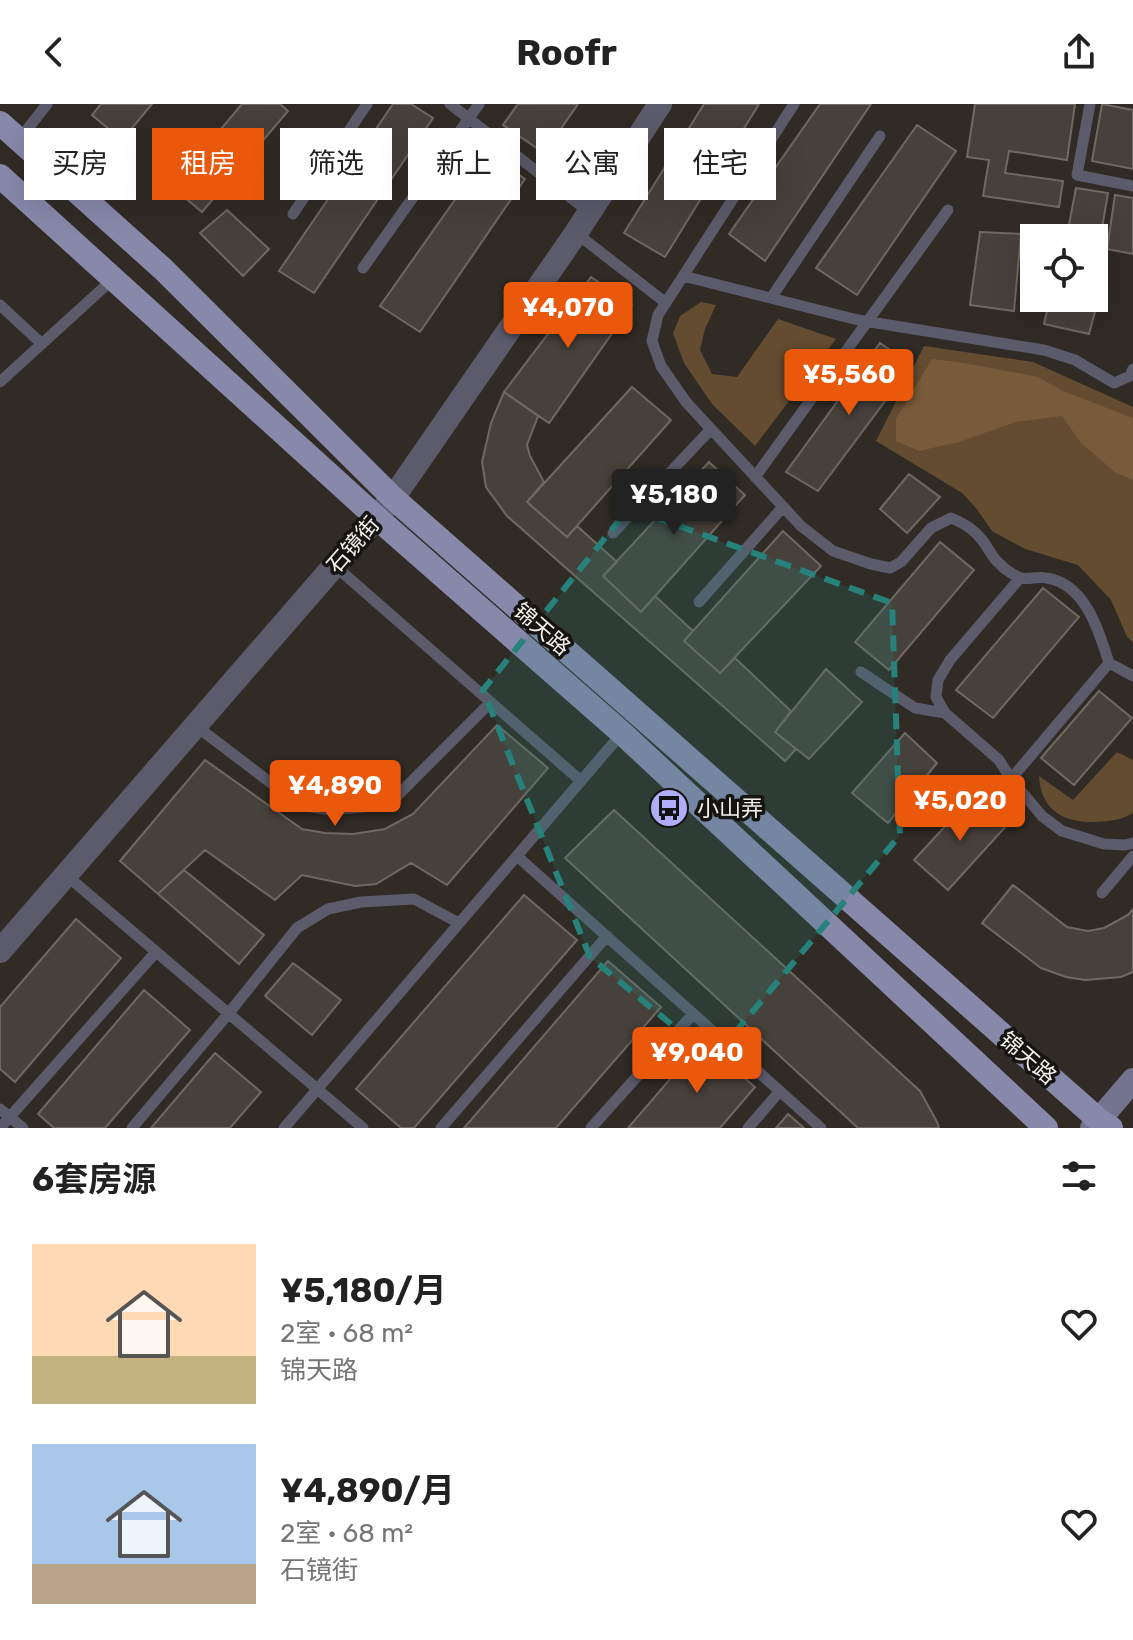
<!DOCTYPE html>
<html lang="zh">
<meta charset="utf-8">
<style>
:root{--surface:#fff;--page:#f6f6f6;--text:#222;--muted:#767676;--accent:#ea580c}
body{margin:0;font-family:Rubik,"Noto Sans SC",sans-serif;background:var(--page);color:var(--text);height:100vh;display:flex;flex-direction:column;font-size:30px;white-space:nowrap}
*{box-sizing:border-box;margin:0}
p{font-size:26px;color:var(--muted)}
.icon{flex:none;width:44px;height:44px;fill:none;stroke:currentColor;stroke-width:2;stroke-linecap:round;stroke-linejoin:round}
.map{position:relative;height:1024px;overflow:hidden}
.side{display:flex;flex-direction:column;background:var(--surface);flex:1}
.side>*{flex:none}
.banner{position:absolute;left:24px;top:24px;width:1086px;height:72px;display:flex;gap:16px}
.buttons{position:absolute;left:1020px;top:120px;display:grid;gap:16px}
.buttons a{display:grid;place-items:center;width:88px;height:88px;border-radius:0px;background:var(--surface);box-shadow:0 8px 32px #0002;font-size:40px}
.price{position:absolute;translate:-50% -68px;padding:0 18px;border-radius:8px;background:var(--accent);color:#fff;font-size:26px;line-height:52px;filter:drop-shadow(0 2px 4px #0008)}
.price::after{content:'';position:absolute;left:50%;top:48px;width:24px;height:18px;margin-left:-12px;background:inherit;clip-path:polygon(0 0,100% 0,50% 100%)}
.price.selected{background:#222;color:#fff}
ul{padding:0;list-style:none}
li{display:flex;align-items:center;gap:24px;height:200px;padding:0 32px}
li span{display:grid;place-items:center;flex:none;width:224px;height:160px;border-radius:0px;color:#555}
li>.icon{margin-inline-start:auto}
span .icon{width:96px;height:96px;fill:#fffc;stroke-width:1}
li b{font-size:34px}
h2{display:flex;justify-content:space-between;align-items:center;height:96px;padding:0 32px;font-size:34px}
.pill{padding:0 28px;border-radius:0px;background:var(--surface);box-shadow:0 8px 32px #0002;font-size:28px;line-height:72px}
.pill.selected{background:var(--accent);color:#fff}
header{display:flex;justify-content:space-between;align-items:center;height:104px;padding:0 32px;background:var(--surface);font-size:36px;font-weight:700}
.map>svg:first-child{display:block}
</style>
<header><svg class="icon" aria-label="back" viewBox="0 0 24 24"><path d="M15 5l-7 7 7 7"/></svg>Roofr<svg class="icon" aria-label="share" viewBox="0 0 24 24"><path d="M12 15V3M7 8l5-5 5 5M5 13v7h14v-7"/></svg></header>
<div class="map">
<svg width="1133" height="1024" viewBox="0 0 1133 1024">
<rect width="100%" height="100%" fill="#302b25"/>
<path fill="#644c30" d="M701 198 716 201 705 225 700 246 712 270 737 273 778 215 836 235 755 342 712 300 684 259 673 229 680 212Z
M924 242 1033 258 1133 303V538L1127 533 1111 496 1078 461 1025 445 992 427 976 404 962 389 876 337Z
M1117 648 1133 656V709C1122 716 1109 717 1096 718 1063 719 1041 706 1039 672L1073 696Z"/>
<path fill="#785b3a" d="M932 255 965 259 1038 273 1063 287 1133 314V376L1116 369 1081 339 1062 312 1016 318 959 338 919 347 896 337V315Z"/>
<path fill="#47413b" stroke="#6f6962" stroke-width="2" d="M101 0H152L122 36 92 11Z
M242 0H280L288 7 202 108 172 83Z
M393 0H411L433 14 314 189 279 167Z
M518 0H578L544 49 503 21Z
M704 0H759L665 153 624 129Z
M820 0H871L765 157 729 130Z
M975 0H1075L1067 56 1009 47 1005 69 1063 77 1059 103 983 92 989 56 967 53Z
M1102 0 1133 6V65L1092 57Z
M917 21 956 47 857 191 816 164Z
M488 49 525 75 420 228 380 202Z
M1076 84 1108 89 1100 136 1067 131Z
M1115 91 1133 94V150L1107 145Z
M227 106 269 145 243 172 200 129Z
M980 128 1021 130 1014 207 970 201Z
M1094 172 1104 174 1089 230 1044 220 1050 194H1094Z
M591 173 632 201 549 319 504 288Z
M880 239 912 261 818 387 786 368Z
M632 283 671 316 567 433 527 398Z
M504 288 538 312 527 341 530 352 544 378 527 398 567 433 577 422 617 458 603 472 641 508 655 492 693 527 684 537 720 569 735 554 791 607 775 628 796 645 785 657 507 412 486 383 482 358 491 319Z
M709 358 745 391 641 508 603 472Z
M909 370 940 393 907 429 880 405Z
M783 427 821 462 720 569 684 537Z
M940 438 974 466 889 566 855 538Z
M1043 484 1079 513 993 614 956 586Z
M826 565 862 598 809 655 775 628Z
M1099 587 1132 614 1074 681 1041 654Z
M497 621 548 664 447 781 411 759 376 780 355 782 302 771 275 796 205 746 158 790 120 757 205 656 302 725 325 729 353 730 385 725 413 710Z
M905 629 937 659 888 719 852 689Z
M973 692 1007 721 948 786 914 756Z
M614 706 920 987 937 1018 939 1024H858L565 754Z
M184 766 264 831 239 860 158 790Z
M1013 781 1067 823 1088 827 1104 824 1128 811 1133 805V868L1121 873 1085 876 1066 873 1041 864 982 819Z
M524 791 577 836 414 1024H401L356 985Z
M76 815 121 854 15 978 0 965V903Z
M608 857 661 903 556 1024H464Z
M293 859 341 896 312 931 265 892Z
M144 886 190 926 105 1024H54L38 1010Z
M702 938 755 983 720 1024H628Z
M215 949 261 988 230 1024H151Z
M788 1010 804 1024H776Z"/>
<g fill="none" stroke-linecap="round" stroke-linejoin="round">
<path stroke="#5b5b6b" stroke-width="11" d="M450 0 589 108
M794 0 658 211 652 237 661 262 686 298 801 422 833 447 871 460 890 464 901 458 931 424 951 414C966 420 976 427 985 440 990 447 993 455 1000 460 1004 465 1015 472 1021 474 1028 476 1038 472 1046 474 1085 479 1099 527 1109 559L1133 572
M1090 0 1077 71 1133 82
M19 36 47 0
M293 110 367 0
M576 129 666 199
M363 164 479 0
M683 172 858 216 1044 246 1075 256 1114 279 1130 272 1133 265
M771 194 880 32
M0 201 42 240
M0 278 113 175
M755 373 948 106
M613 429 711 325
M335 462 581 677
M1020 474 950 556 938 576 936 593 945 609 999 656 1011 675 1042 712 1062 727 1104 740 1125 741 1133 739
M699 498 783 403
M861 568 915 604 945 609
M196 622 300 701 330 706 363 703 397 692 491 598
M1011 675 1109 559
M517 752 821 1024
M66 771 363 1024
M1102 789 1133 752
M0 1005 23 1024
M0 1024 156 848
M132 1024 229 909 297 824 328 805 361 798 414 795 459 819
M284 1024 622 629
M441 1024 607 832
M591 1024 693 910
M748 1024 780 987"/>
<path stroke="#5b5b6b" stroke-width="24" d="M0 847 393 394 576 129 660 0"/>
<path stroke="#74748f" stroke-width="24" d="M1092 1024 1133 976"/>
<path stroke="#88a" stroke-width="24" d="M0 19 163 165 393 394 1099 1016 1111 1024
M0 72 377 414 622 629 1046 1024"/>
</g>
<path fill="#26827b" fill-opacity="0.2" stroke="#26827b" stroke-width="6" stroke-dasharray="16 10" stroke-linejoin="round" d="M629 404 892 499 900 731 713 955 590 853 483 586Z"/>
<defs>
<g id="bus-disc" transform="scale(2)"><circle r="9.5" fill="#b0adfa" stroke="#161411"/><path d="M-5-6H5V4H4V6H2V4H-2V6H-4V4H-5ZM-3.5-4V0h7V-4ZM-3.5 1.2v1.5H-2V1.2ZM2 1.2v1.5H3.5V1.2Z" fill="#111"/></g>
</defs>
<g fill-rule="evenodd">
<use href="#bus-disc" x="669" y="704"/>
</g>
<g text-anchor="middle" dominant-baseline="central" stroke-width="7" stroke-linejoin="round" paint-order="stroke">
<g font-size="22" fill="#f4f1ed" stroke="#161411">
<text transform="translate(353 441) rotate(-49)">石镜街</text>
<text transform="translate(542 525) rotate(41)">锦天路</text>
<text transform="translate(1028 954) rotate(41)">锦天路</text>
</g>
<g font-size="22" fill="#f4f1ed" stroke="#161411" text-anchor="start">
<text x="697" y="704">小山弄</text>
</g>
</g>
</svg>
<div class="buttons">
<a><svg class="icon" aria-label="locate" viewBox="0 0 24 24"><circle cx="12" cy="12" r="6"/><path d="M12 2v4M12 18v4M2 12h4M18 12h4"/></svg></a>
</div>
<b class="price" style="left:568px;top:246px">¥4,070</b>
<b class="price" style="left:849px;top:313px">¥5,560</b>
<b class="price selected" style="left:674px;top:433px">¥5,180</b>
<b class="price" style="left:335px;top:724px">¥4,890</b>
<b class="price" style="left:960px;top:739px">¥5,020</b>
<b class="price" style="left:697px;top:991px">¥9,040</b>
<div class="banner">
<a class="pill">买房</a>
<a class="pill selected">租房</a>
<a class="pill">筛选</a>
<a class="pill">新上</a>
<a class="pill">公寓</a>
<a class="pill">住宅</a>
</div>
</div>
<section class="side">
<h2>6套房源<svg class="icon" aria-label="filters" viewBox="0 0 24 24"><path d="M4 7h16M4 17h16"/><circle cx="9" cy="7" r="2"/><circle cx="15" cy="17" r="2"/></svg></h2>
<ul>
<li><span style="background:linear-gradient(#ffd9b3 70%,#c2b280 0)"><svg class="icon" aria-label="home" viewBox="0 0 24 24"><path d="M3 11l9-7 9 7M6 9v11h12V9"/></svg></span><div><b>¥5,180/月</b><p>2室 · 68 m²</p><p>锦天路</p></div><svg class="icon" aria-label="heart" viewBox="0 0 24 24"><path d="M12 20l-8-8c-3-5 5-10 8-4 3-6 11-1 8 4z"/></svg></li>
<li><span style="background:linear-gradient(#a9c7e8 75%,#b9a48a 0)"><svg class="icon" aria-label="home" viewBox="0 0 24 24"><path d="M3 11l9-7 9 7M6 9v11h12V9"/></svg></span><div><b>¥4,890/月</b><p>2室 · 68 m²</p><p>石镜街</p></div><svg class="icon" aria-label="heart" viewBox="0 0 24 24"><path d="M12 20l-8-8c-3-5 5-10 8-4 3-6 11-1 8 4z"/></svg></li>
</ul>
</section>
